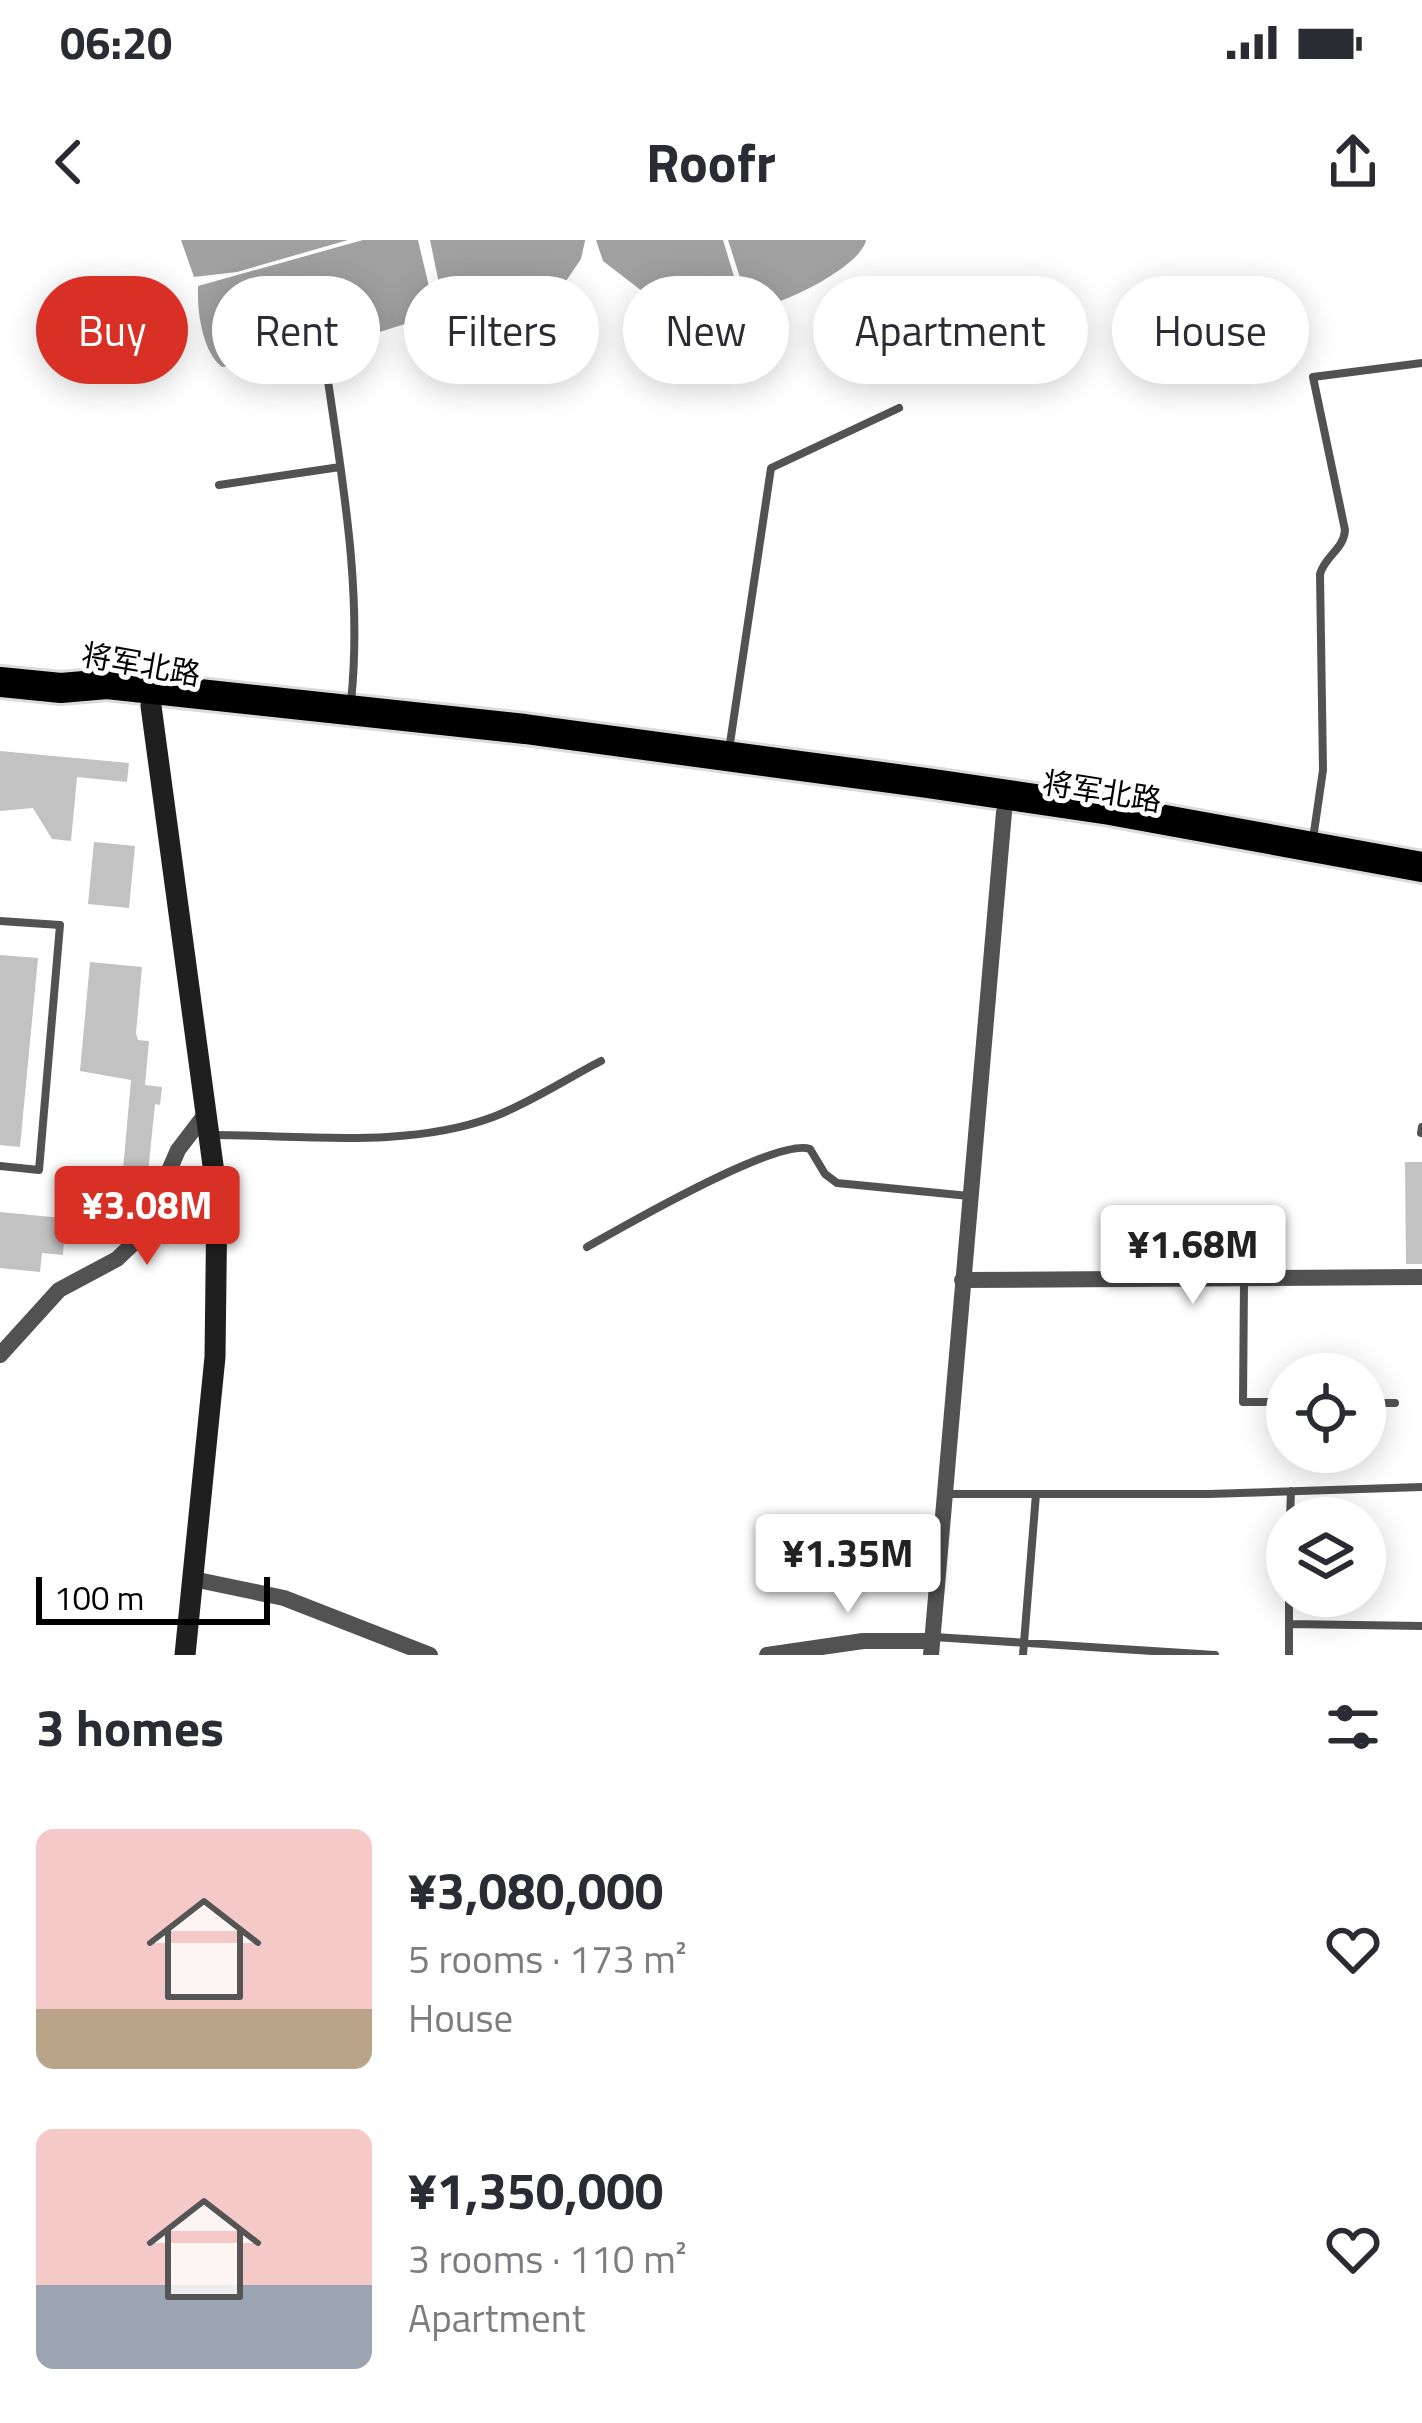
<!DOCTYPE html>
<meta charset="utf-8">
<style>
:root{--surface:#fff;--page:#f7f7f7;--text:#2b2b33;--muted:#7c7c81;--accent:#d93025}
body{margin:0;font-family:"Titillium Web","Noto Sans SC",sans-serif;background:var(--page);color:var(--text);height:100vh;display:flex;flex-direction:column;font-size:45px;white-space:nowrap}
*{box-sizing:border-box;margin:0}
p{font-size:39px;color:var(--muted)}
.icon{flex:none;width:66px;height:66px;fill:none;stroke:currentColor;stroke-width:2;stroke-linecap:round;stroke-linejoin:round}
.map{position:relative;height:1415px;overflow:hidden}
.sheet{display:flex;flex-direction:column;background:var(--surface);flex:1}
.sheet>*{flex:none}
.top-card{position:absolute;left:36px;top:36px;width:1350px;height:108px;display:flex;gap:24px}
.controls{position:absolute;left:1266px;top:1113px;display:grid;gap:24px}
.controls a{display:grid;place-items:center;width:120px;height:120px;border-radius:50%;background:var(--surface);box-shadow:0 6px 30px #0003;font-size:60px}
.scale{position:absolute;left:36px;bottom:30px;width:234px;box-sizing:border-box;padding-left:12px;border:6px solid #000;border-top:0;font-size:33px;line-height:42px;white-space:nowrap;color:#000;-webkit-text-stroke:9px #fff;paint-order:stroke}
.price{position:absolute;translate:-50% -102px;padding:0 27px;border-radius:12px;background:#fff;color:#222;font-size:39px;line-height:78px;filter:drop-shadow(0 3px 6px #0008)}
.price::after{content:'';position:absolute;left:50%;top:72px;width:36px;height:27px;margin-left:-18px;background:inherit;clip-path:polygon(0 0,100% 0,50% 100%)}
.price.selected{background:var(--accent);color:#fff}
ul{padding:0;list-style:none}
li{display:flex;align-items:center;gap:36px;height:300px;padding:0 36px}
li span{display:grid;place-items:center;flex:none;width:336px;height:240px;border-radius:18px;color:#555}
li>.icon{margin-inline-start:auto}
span .icon{width:144px;height:144px;fill:#fffc;stroke-width:1}
li b{font-size:51px}
h2{display:flex;justify-content:space-between;align-items:center;height:144px;padding:0 36px;font-size:51px}
.chip{padding:0 42px;border-radius:54px;background:var(--surface);box-shadow:0 6px 30px #0003;font-size:42px;line-height:108px}
.chip.selected{background:var(--accent);color:#fff}
.status{display:flex;justify-content:space-between;align-items:center;height:84px;padding:0 60px;background:var(--surface);direction:ltr}
.status svg{height:33px;fill:currentColor}
header{display:flex;justify-content:space-between;align-items:center;height:156px;padding:0 36px;background:var(--surface);font-size:54px;font-weight:700}
.map>svg:first-child{display:block}
</style>
<div class="status"><b>06:20</b><svg viewBox="0 0 49 12"><path d="M0 12V9h3v3zM5 12V6h3v6zM10 12V3h3v9zM15 12V0h3v12zM26 1h20v11H26zM47 4h2v5h-2z"/></svg></div>
<header><svg class="icon" aria-label="back" viewBox="0 0 24 24"><path d="M15 5l-7 7 7 7"/></svg>Roofr<svg class="icon" aria-label="share" viewBox="0 0 24 24"><path d="M12 15V3M7 8l5-5 5 5M5 13v7h14v-7"/></svg></header>
<div class="map">
<svg width="1422" height="1415" viewBox="0 0 1422 1415">
<rect width="100%" height="100%" fill="#fff"/>
<path fill="#a0a0a0" d="M181 0H348L237 32 194 37Z
M363 0H418L434 68 430 76 364 97 237 125 222 127C202 111 197 71 198 46Z
M430 0H585V1L581 19 566 41 456 68 442 58Z
M596 0H723L746 76 710 97 699 95 603 21Z
M728 0H866C862 25 787 63 762 66L744 50Z"/>
<path fill="#c2c2c2" d="M0 511 129 523 127 542 77 537 71 601 52 599 33 568 0 571Z
M94 602 135 606 129 668 88 664Z
M0 715 38 718 20 907 0 905Z
M90 722 142 727 136 793 138 800 149 801 145 845 162 847 160 865 155 864 148 933 123 930 131 840 80 831Z
M1405 922H1422V1024H1406Z
M97 945 115 946 107 996 86 994V1001L64 999 63 1015 42 1013 40 1032 0 1028V972L93 981Z"/>
<g fill="none" stroke-linecap="round" stroke-linejoin="round">
<g stroke="#dbdbdb" stroke-width="36">
<path id="highway" d="M0 442 61 448 107 444 525 489 927 543 1110 570 1422 627"/>
</g>
<path stroke="#525252" stroke-width="8" d="M325 120C341 234 363 347 351 462
M219 245 340 227
M729 510 771 228 899 168
M1313 599 1323 530 1320 334C1325 316 1344 309 1345 290L1313 137 1422 123
M0 681 60 685 39 930 0 926
M1421 893 1422 887
M212 895C302 895 407 909 493 877 530 863 566 839 601 821
M587 1007C623 987 777 897 810 909L825 934 837 943 969 956
M1244 1041 1243 1162H1287
M1365 1163H1395
M945 1254H1209L1422 1247
M1290 1278 1291 1251
M1289 1384 1422 1386
M934 1397 1215 1415
M1023 1415 1036 1254
M1289 1415V1356"/>
<path stroke="#525252" stroke-width="16" d="M962 1040 1422 1037
M0 1115 59 1050 117 1019 140 997 178 910 207 872
M193 1339 284 1358 430 1415
M767 1415 863 1401H932
M931 1415 1004 572"/>
<path stroke="#1f1f1f" stroke-width="21" d="M151 466 217 955 215 1117 185 1415"/>
<use href="#highway" stroke="#000" stroke-width="30"/>
</g>
<g text-anchor="middle" dominant-baseline="central" stroke-width="10" stroke-linejoin="round" paint-order="stroke">
<g font-size="30" fill="#000" stroke="#fff">
<text transform="translate(141 424) rotate(10)">将军北路</text>
<text transform="translate(1102 551) rotate(9)">将军北路</text>
</g>
</g>
</svg>
<div class="controls">
<a><svg class="icon" aria-label="locate" viewBox="0 0 24 24"><circle cx="12" cy="12" r="6"/><path d="M12 2v4M12 18v4M2 12h4M18 12h4"/></svg></a>
<a><svg class="icon" aria-label="layers" viewBox="0 0 24 24"><path d="M12 4l9 5-9 5-9-5zM3 14l9 5 9-5"/></svg></a>
</div>
<div class="scale">100 m</div>
<b class="price selected" style="left:147px;top:1028px">¥3.08M</b>
<b class="price" style="left:1193px;top:1067px">¥1.68M</b>
<b class="price" style="left:848px;top:1376px">¥1.35M</b>
<div class="top-card">
<a class="chip selected">Buy</a>
<a class="chip">Rent</a>
<a class="chip">Filters</a>
<a class="chip">New</a>
<a class="chip">Apartment</a>
<a class="chip">House</a>
</div>
</div>
<section class="sheet">
<h2>3 homes<svg class="icon" aria-label="filters" viewBox="0 0 24 24"><path d="M4 7h16M4 17h16"/><circle cx="9" cy="7" r="2"/><circle cx="15" cy="17" r="2"/></svg></h2>
<ul>
<li><span style="background:linear-gradient(#f6c9c9 75%,#b9a48a 0)"><svg class="icon" aria-label="home" viewBox="0 0 24 24"><path d="M3 11l9-7 9 7M6 9v11h12V9"/></svg></span><div><b>¥3,080,000</b><p>5 rooms · 173 m²</p><p>House</p></div><svg class="icon" aria-label="heart" viewBox="0 0 24 24"><path d="M12 20l-8-8c-3-5 5-10 8-4 3-6 11-1 8 4z"/></svg></li>
<li><span style="background:linear-gradient(#f6c9c9 65%,#9aa5b1 0)"><svg class="icon" aria-label="home" viewBox="0 0 24 24"><path d="M3 11l9-7 9 7M6 9v11h12V9"/></svg></span><div><b>¥1,350,000</b><p>3 rooms · 110 m²</p><p>Apartment</p></div><svg class="icon" aria-label="heart" viewBox="0 0 24 24"><path d="M12 20l-8-8c-3-5 5-10 8-4 3-6 11-1 8 4z"/></svg></li>
</ul>
</section>
